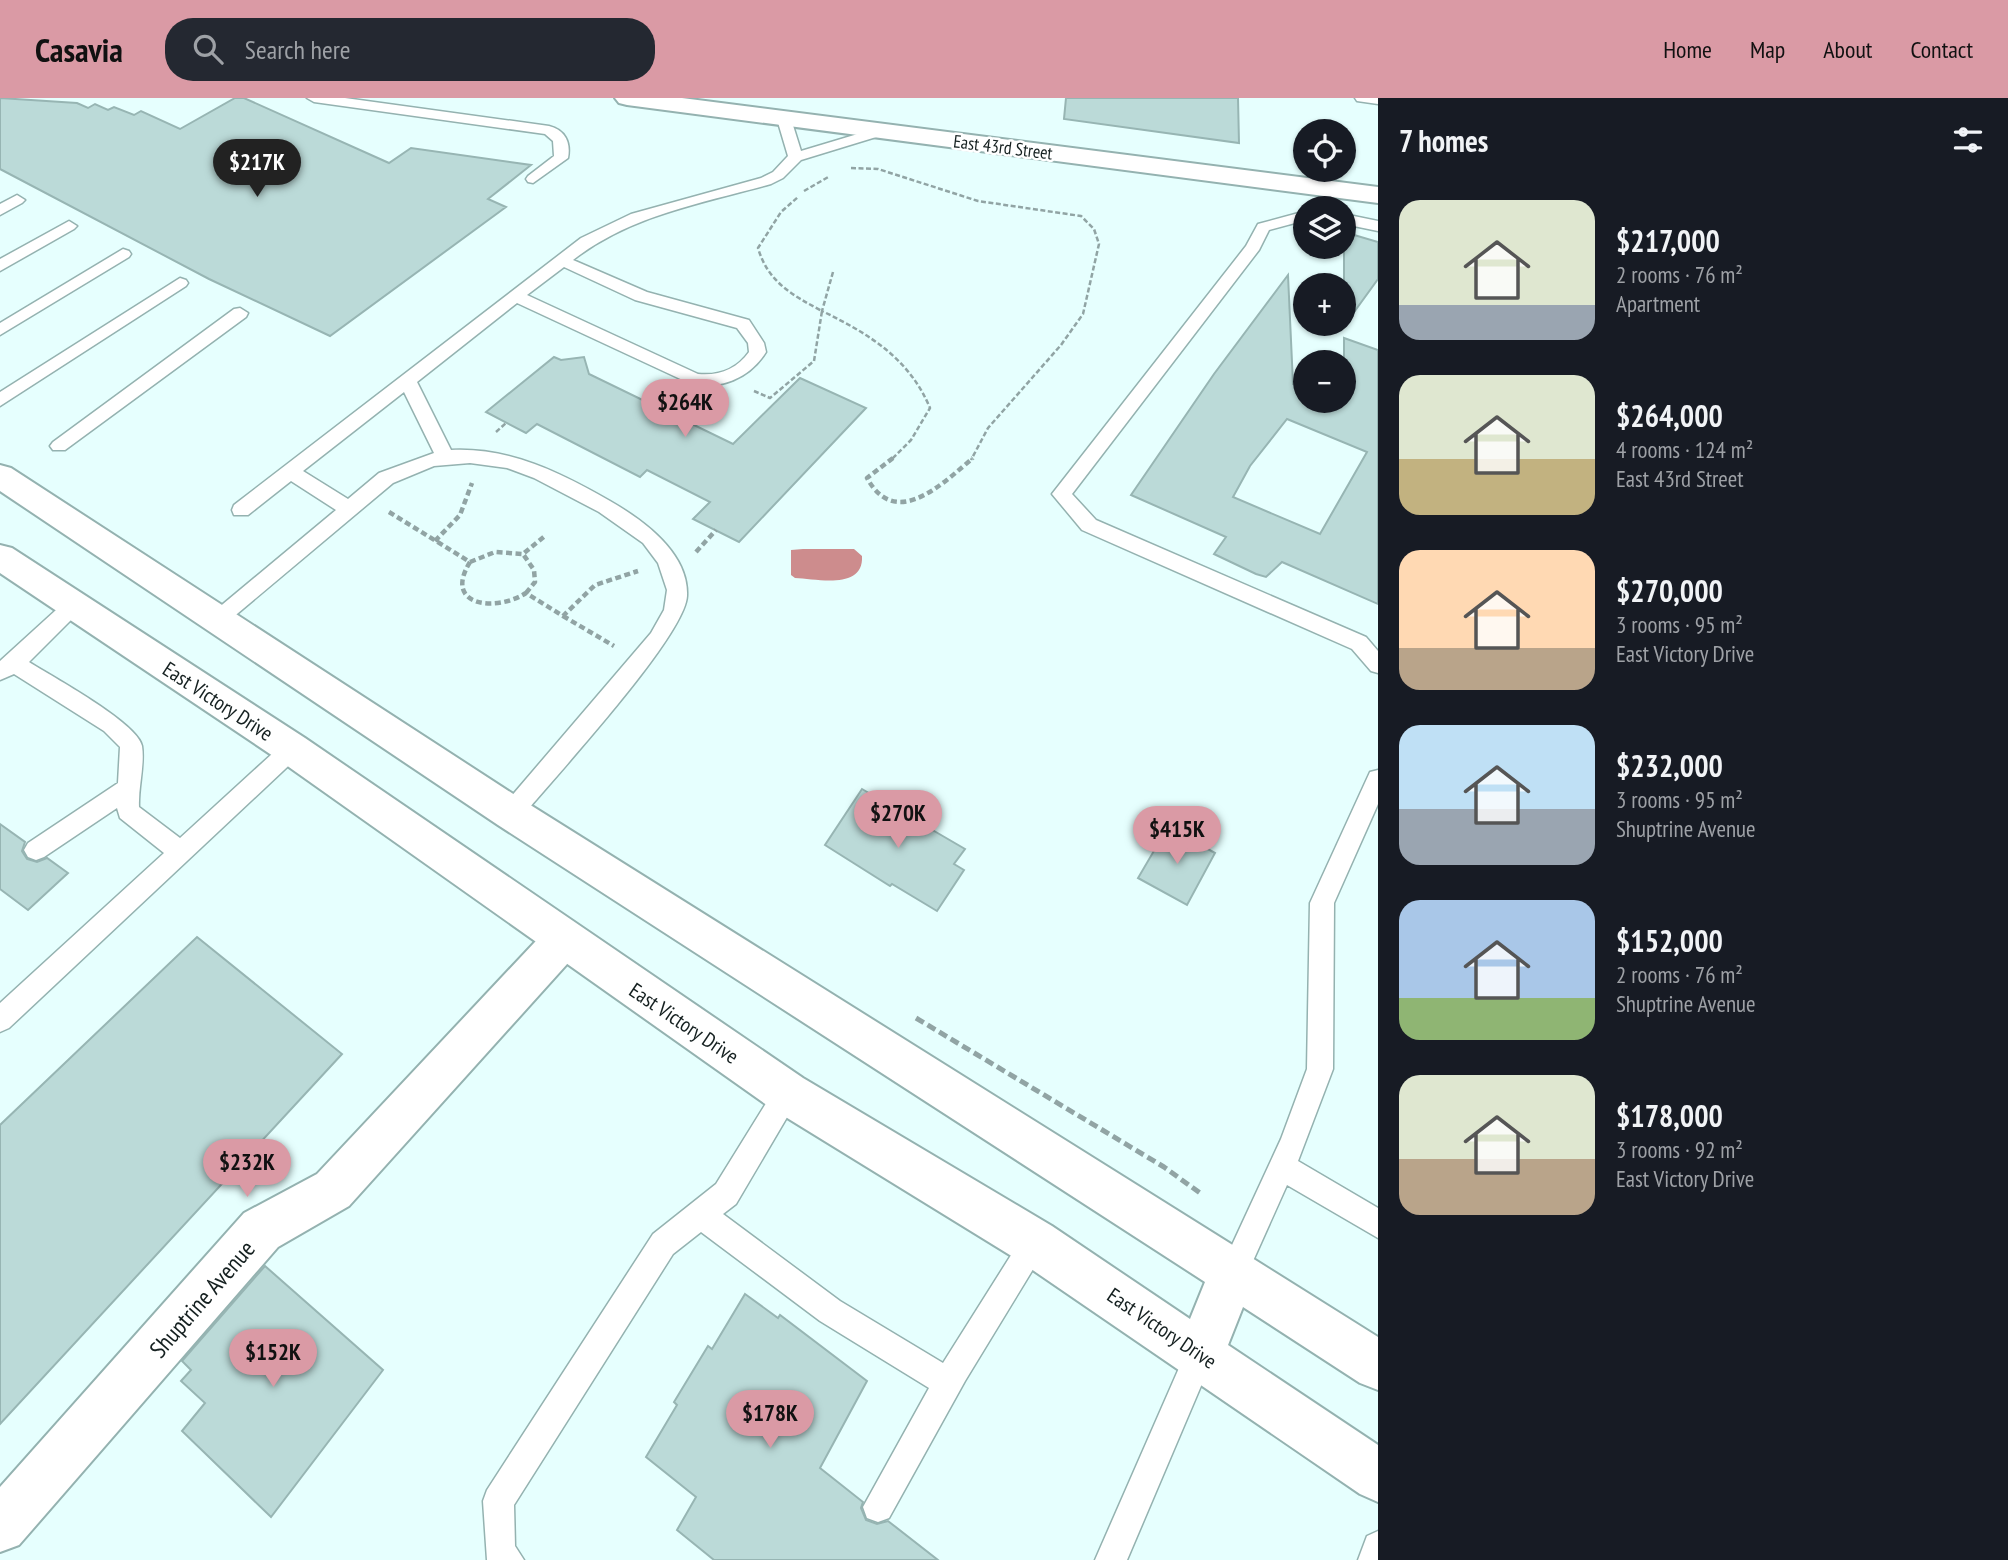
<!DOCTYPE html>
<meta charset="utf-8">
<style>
:root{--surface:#171b24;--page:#242831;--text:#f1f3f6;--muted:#9ea1a6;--accent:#da9aa5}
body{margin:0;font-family:"PT Sans Narrow",sans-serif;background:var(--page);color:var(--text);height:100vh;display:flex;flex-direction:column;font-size:26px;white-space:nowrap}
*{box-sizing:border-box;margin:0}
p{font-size:23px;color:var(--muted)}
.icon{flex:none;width:38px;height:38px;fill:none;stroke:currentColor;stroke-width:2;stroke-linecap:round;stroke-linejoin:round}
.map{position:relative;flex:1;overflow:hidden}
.side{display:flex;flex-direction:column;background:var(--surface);width:630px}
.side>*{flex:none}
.buttons{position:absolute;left:1293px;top:21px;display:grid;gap:14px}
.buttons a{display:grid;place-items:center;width:63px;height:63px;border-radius:50%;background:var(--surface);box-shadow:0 2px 5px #0004;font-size:35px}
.price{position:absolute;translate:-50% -60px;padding:0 16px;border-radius:24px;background:var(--accent);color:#111;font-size:23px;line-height:46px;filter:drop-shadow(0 2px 4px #0008)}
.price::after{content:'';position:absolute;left:50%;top:42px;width:21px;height:16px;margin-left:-10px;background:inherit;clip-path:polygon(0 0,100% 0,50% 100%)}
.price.current{background:#222;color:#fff}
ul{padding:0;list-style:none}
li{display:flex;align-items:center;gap:21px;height:175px;padding:0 21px}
li span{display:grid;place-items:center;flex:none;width:196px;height:140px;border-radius:21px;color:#555}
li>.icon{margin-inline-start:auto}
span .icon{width:84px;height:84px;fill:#fffc;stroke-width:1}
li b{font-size:30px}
h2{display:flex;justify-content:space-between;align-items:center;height:84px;padding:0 21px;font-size:30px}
header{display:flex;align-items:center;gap:42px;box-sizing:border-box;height:98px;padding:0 35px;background:var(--accent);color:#111}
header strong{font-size:33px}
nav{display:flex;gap:38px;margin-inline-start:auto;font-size:24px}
.search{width:490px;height:63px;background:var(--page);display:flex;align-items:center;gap:18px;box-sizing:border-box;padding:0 24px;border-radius:28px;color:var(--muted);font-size:26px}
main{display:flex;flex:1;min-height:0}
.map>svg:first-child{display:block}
</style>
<header>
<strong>Casavia</strong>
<div class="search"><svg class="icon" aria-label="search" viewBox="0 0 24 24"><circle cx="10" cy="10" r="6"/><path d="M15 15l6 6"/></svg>Search here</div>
<nav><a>Home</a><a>Map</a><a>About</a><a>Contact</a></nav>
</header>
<main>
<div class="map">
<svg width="1378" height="1462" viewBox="0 0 1378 1462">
<rect width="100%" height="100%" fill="#e6fffe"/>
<path fill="#cd8c8d" d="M803 451H854L862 458C864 492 818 481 795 480L791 477V452Z"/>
<path fill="#bbdad8" stroke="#97b5b3" stroke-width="2" fill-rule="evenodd" d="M0 0 77 5 88 10 95 6 108 12 114 9 134 17 141 13 180 31 235 0H244L389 65 411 50 531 67 488 101 506 109 330 238 209 181 0 71Z
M1066 0H1238L1239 45 1064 21Z
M1344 134 1378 144V181L1344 228Z
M1288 177 1293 286H1306V303H1344V240L1378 252V506L1282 464 1266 479 1256 476 1214 456 1226 439 1131 397 1214 276ZM1287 321 1367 354 1320 436 1233 399 1250 368Z
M554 259 561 262 584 259 589 276 733 346 800 280 866 310 739 444 693 421 710 404 647 372 640 379 537 326 526 335 486 314Z
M862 691 965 751 954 766 964 772 937 813 892 786 890 788 825 747Z
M0 726 25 744 22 753 27 761 37 764 47 760 68 775 28 812 0 791Z
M1168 729 1215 755 1187 807 1138 780Z
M197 839 342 956 0 1326V1027Z
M265 1168 383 1272 271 1419 182 1333 205 1305 181 1283 191 1272 182 1263Z
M745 1196 778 1220 780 1217 867 1283 820 1370 863 1404 861 1410 866 1422 877 1426 888 1423 938 1462H714L677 1432 696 1399 646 1359 677 1307 674 1304 708 1248 712 1251Z"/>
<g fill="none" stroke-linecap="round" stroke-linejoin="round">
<g stroke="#94b2b0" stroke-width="3">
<path id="service" d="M307 0H345L549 28C565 32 571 44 568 60L533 85 528 84 526 81 528 78 554 58 553 43 545 36 314 4Z
M1355 0H1378V6L1357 3Z
M784 17 791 21 801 53 881 29 888 33 886 36 801 62 783 80 771 86C703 105 630 117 573 162L647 194 749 222 764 245 766 254C750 280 720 293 689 285L517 205 417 284 451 352C510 349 561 375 610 403 643 422 689 455 687 498 685 539 551 683 519 722L511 725 503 722 500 715 503 708 651 535 664 512 667 492 658 465 643 445 599 414 534 380 507 370 470 365 434 368 393 385 225 526 218 529 211 526 208 521 211 516 336 412 291 383 248 417H234L232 412 234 407 581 140 631 116 761 80 773 74 788 58 777 21ZM564 169 635 202 737 230 748 245 749 254C737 271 719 278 698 276L527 197ZM404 294 434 355 379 375 348 401 303 373Z
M17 97 25 102 22 105 0 117V106Z
M1306 113V122L1269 132 1259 152 1072 396 1096 422 1366 539 1378 553V575L1371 573 1352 551 1082 432 1052 396 1246 148 1258 126Z
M1344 116 1378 123V133L1344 126Z
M69 123 77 128 74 131 0 173V161Z
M123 151 129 153 131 156 129 159 0 237V225Z
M180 180 186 182 188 185 186 188 0 308V294Z
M240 210 248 215 246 219 65 352H53L50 348 53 344 234 211Z
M74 499 81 502 84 507 81 512 29 564C51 578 138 625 142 648 145 667 138 689 139 709L180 740 284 645 292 642 300 645 303 651 300 657 9 930 0 934V905L164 755 120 720 117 710 44 759 36 762 28 759 24 752 28 745 118 685 120 649 104 633 14 576 0 582V563L67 502Z
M1378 672V706L1334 805 1333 971 1298 1063 1378 1110V1140L1287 1087 1244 1183 1234 1187 1224 1183 1220 1173 1281 1041 1307 971 1310 805 1370 674Z
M787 982 796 986 800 995 796 1004 736 1106 723 1116 840 1203 943 1265 1025 1135 1035 1131 1045 1135 1049 1145 965 1283 889 1420 878 1424 867 1420 863 1409 929 1290 820 1223 701 1134 673 1156 514 1407 515 1448 524 1462H487L483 1403 487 1392 653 1136 716 1086 778 986Z
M1200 1240 1210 1245 1215 1255 1127 1462H1095L1190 1245Z
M1378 1433V1462H1358L1367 1438Z"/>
</g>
<g stroke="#94b2b0" stroke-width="4">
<path id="minor" d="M615 0H682L1378 89V105L627 7 619 5Z
M563 823 577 829 583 842 577 855 349 1108 278 1149 19 1447 0 1454V1389L244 1115 317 1076 549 829Z"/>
</g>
<g stroke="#94b2b0" stroke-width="4">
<path id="primary" d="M0 367 11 370 524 703 1239 1151 1251 1156 1252 1160 1378 1239V1292L1360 1285 1243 1209 1228 1247 1378 1347V1404L1360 1396 1018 1162 771 1010 279 662 0 475V447L12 450 305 640 803 980 1052 1128 1190 1221 1205 1184 498 727 0 393Z"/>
</g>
<path stroke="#91a4a4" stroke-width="2.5" stroke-dasharray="5 2.5" stroke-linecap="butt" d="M851 70 878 71 978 103 1081 118 1094 131 1099 146 1083 216 1061 247 988 330 971 362
M804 93 830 78
M833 174 822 213C869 236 909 260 930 310L911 342 891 362
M754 293 770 300 814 263 822 213C792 197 768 184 758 150L781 114 798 99
M496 334 506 325"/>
<path stroke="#91a4a4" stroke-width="4.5" stroke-dasharray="6 3.5" stroke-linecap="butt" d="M893 360 867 380C896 433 943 385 973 360
M389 414 470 464C442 509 497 514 526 495L563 518 595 487 638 473
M435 443 460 417 472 385
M696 454 716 432
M470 464 495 454 523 456
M526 495 535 484 534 472 523 456 546 437
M563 518 614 548"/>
<path stroke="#91a4a4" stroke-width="5" stroke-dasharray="9 4.5" stroke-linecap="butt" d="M916 920 1164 1069 1200 1095"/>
<use href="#service" fill="#fff" fill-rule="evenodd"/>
<use href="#minor" fill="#fff" fill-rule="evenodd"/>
<use href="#primary" fill="#fff" fill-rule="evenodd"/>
</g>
<g text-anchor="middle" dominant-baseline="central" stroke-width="5" stroke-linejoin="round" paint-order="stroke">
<g font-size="18" fill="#152020" stroke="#fff">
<text transform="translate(1003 49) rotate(7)">East 43rd Street</text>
</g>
<g font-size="21" fill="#152020" stroke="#fff">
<text transform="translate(218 603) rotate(33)">East Victory Drive</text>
<text transform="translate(684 925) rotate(34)">East Victory Drive</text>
<text transform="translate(1162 1230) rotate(34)">East Victory Drive</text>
</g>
<g font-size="24" fill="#152020" stroke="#fff">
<text transform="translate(202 1201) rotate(-49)">Shuptrine Avenue</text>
</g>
</g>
</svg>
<div class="buttons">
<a><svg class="icon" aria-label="locate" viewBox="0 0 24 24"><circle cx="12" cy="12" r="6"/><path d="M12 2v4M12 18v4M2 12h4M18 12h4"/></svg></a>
<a><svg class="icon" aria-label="layers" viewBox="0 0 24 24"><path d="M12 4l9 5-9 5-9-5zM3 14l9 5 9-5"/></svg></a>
<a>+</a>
<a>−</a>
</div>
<b class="price current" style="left:257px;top:101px">$217K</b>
<b class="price" style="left:685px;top:341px">$264K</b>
<b class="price" style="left:898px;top:752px">$270K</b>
<b class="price" style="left:1177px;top:768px">$415K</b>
<b class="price" style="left:247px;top:1101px">$232K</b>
<b class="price" style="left:273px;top:1291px">$152K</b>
<b class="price" style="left:770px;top:1352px">$178K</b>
</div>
<section class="side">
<h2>7 homes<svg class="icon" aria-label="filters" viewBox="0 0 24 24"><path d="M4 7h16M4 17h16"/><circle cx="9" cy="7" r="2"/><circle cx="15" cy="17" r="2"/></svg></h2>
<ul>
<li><span style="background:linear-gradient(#dfe7d0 75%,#9aa5b1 0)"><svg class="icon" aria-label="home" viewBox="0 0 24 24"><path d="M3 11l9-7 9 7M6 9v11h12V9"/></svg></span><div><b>$217,000</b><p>2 rooms · 76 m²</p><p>Apartment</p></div></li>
<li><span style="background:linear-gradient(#dfe7d0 60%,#c2b280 0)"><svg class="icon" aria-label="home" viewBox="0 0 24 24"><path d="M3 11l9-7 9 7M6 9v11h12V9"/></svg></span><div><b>$264,000</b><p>4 rooms · 124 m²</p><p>East 43rd Street</p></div></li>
<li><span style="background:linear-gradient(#ffd9b3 70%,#b9a48a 0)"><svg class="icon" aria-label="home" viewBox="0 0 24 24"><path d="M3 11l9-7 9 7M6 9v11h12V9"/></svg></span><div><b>$270,000</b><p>3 rooms · 95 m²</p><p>East Victory Drive</p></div></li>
<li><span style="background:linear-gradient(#bfe0f5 60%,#9aa5b1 0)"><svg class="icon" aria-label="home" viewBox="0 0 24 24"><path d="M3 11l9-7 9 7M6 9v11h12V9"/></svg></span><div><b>$232,000</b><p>3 rooms · 95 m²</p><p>Shuptrine Avenue</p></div></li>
<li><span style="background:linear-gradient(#a9c7e8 70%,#8fb573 0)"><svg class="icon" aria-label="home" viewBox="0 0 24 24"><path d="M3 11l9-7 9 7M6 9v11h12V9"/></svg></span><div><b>$152,000</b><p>2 rooms · 76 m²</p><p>Shuptrine Avenue</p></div></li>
<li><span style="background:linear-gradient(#dfe7d0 60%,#b9a48a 0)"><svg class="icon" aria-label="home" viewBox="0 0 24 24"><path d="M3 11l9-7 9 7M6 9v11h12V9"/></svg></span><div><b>$178,000</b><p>3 rooms · 92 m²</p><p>East Victory Drive</p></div></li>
</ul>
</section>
</main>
